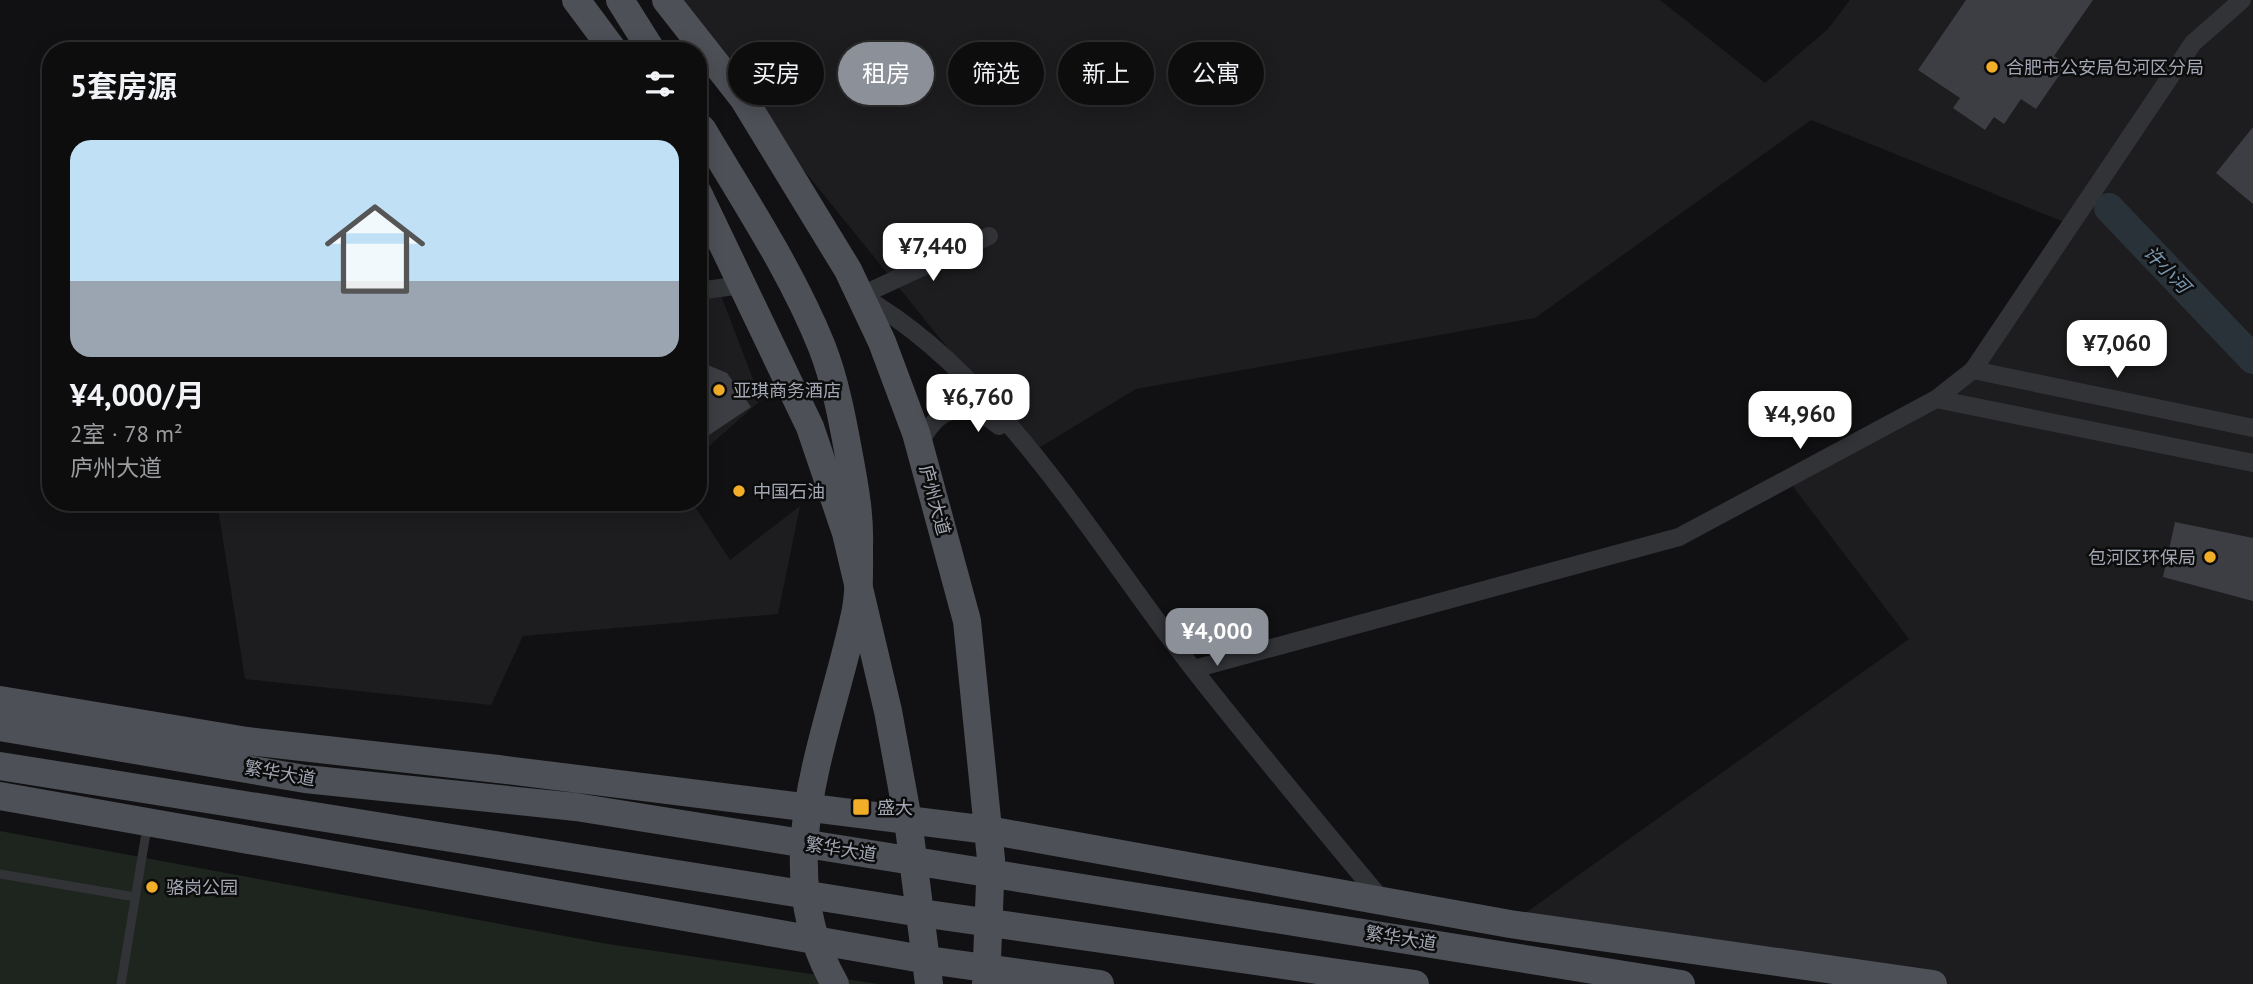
<!DOCTYPE html>
<html lang="zh">
<meta charset="utf-8">
<style>
:root{--surface:#0d0d0e;--page:#161617;--text:#f1f3f6;--muted:#9a9c9e;--line:#2d2d2e;--accent:#8c9099}
body{margin:0;font-family:"PT Sans","Noto Sans SC",sans-serif;background:var(--page);color:var(--text);height:100vh;display:flex;flex-direction:column;font-size:26px;white-space:nowrap}
*{box-sizing:border-box;margin:0}
p{font-size:23px;color:var(--muted)}
.icon{flex:none;width:38px;height:38px;fill:none;stroke:currentColor;stroke-width:2;stroke-linecap:round;stroke-linejoin:round}
.map{position:relative;flex:1;overflow:hidden}
.details{position:absolute;left:42px;top:42px;width:665px;height:469px;display:flex;flex-direction:column;background:var(--surface);border-radius:28px;box-shadow:0 4px 18px #0003,0 0 0 2px var(--line)}
.details>*{flex:none}
.guide{position:absolute;left:728px;top:42px;width:665px;height:63px;display:flex;gap:14px}
.price{position:absolute;translate:-50% -60px;padding:0 16px;border-radius:14px;background:#fff;color:#222;font-size:23px;line-height:46px;filter:drop-shadow(0 2px 4px #0008)}
.price::after{content:'';position:absolute;left:50%;top:42px;width:21px;height:16px;margin-left:-10px;background:inherit;clip-path:polygon(0 0,100% 0,50% 100%)}
.price.current{background:var(--accent);color:#fff}
ul{padding:0;list-style:none}
li{display:grid;align-content:center;gap:14px;height:371px;padding:0 28px}
li span{display:grid;place-items:center;height:217px;border-radius:21px;color:#555}
li>.icon{margin-inline-start:auto}
span .icon{width:126px;height:126px;fill:#fffc;stroke-width:1}
li b{font-size:30px}
h2{display:flex;justify-content:space-between;align-items:center;height:84px;padding:0 28px;font-size:30px}
.chip{padding:0 24px;border-radius:32px;background:var(--surface);box-shadow:0 4px 18px #0003,0 0 0 2px var(--line);font-size:24px;line-height:63px}
.chip.current{background:var(--accent);color:#fff}
.map>svg:first-child{display:block}
</style>
<div class="map">
<svg width="2253" height="984" viewBox="0 0 2253 984">
<rect width="100%" height="100%" fill="#111113"/>
<path fill="#1d1d1f" d="M666 0H1660L1765 83 1828 29 1850 0H2253V984H1933L1510 924 1909 639 1788 480 1973 370 2069 224 1811 120 1535 318 1136 389 1032 452Z
M720 293 761 400 698 456V295Z
M217 502H692L730 560 800 506 778 614 523 636 491 705 245 679Z"/>
<path fill="#1d251e" d="M0 831 608 944 879 984H0Z"/>
<g fill="none" stroke-linecap="round" stroke-linejoin="round">
<path stroke="#293238" stroke-width="30" d="M2109 208 2253 359"/>
</g>
<path fill="#3d3e43" d="M1966 0H2093L2054 56 2067 64 2036 109 2021 99 2004 124 1994 117 1985 130 1953 108 1960 98 1918 70Z
M2253 127V204L2216 173Z
M698 361 727 373 751 407 706 437 698 426Z
M2175 522 2253 538V601L2163 577Z"/>
<g fill="none" stroke-linecap="round" stroke-linejoin="round">
<path stroke="#323337" stroke-width="9" d="M0 874 135 897
M121 984 147 827"/>
<path stroke="#323337" stroke-width="18" d="M698 291 742 285
M860 296 989 236
M861 296C997 371 1099 549 1194 670 1255 748 1319 824 1382 900
M1973 370 2253 428
M1936 399 2253 463
M920 443C939 405 965 399 999 426
M1194 669 1679 537 1936 399 1973 370 2193 43 2242 0"/>
<path stroke="#4e5057" stroke-width="28" d="M576 0 614 51
M620 0 652 51
M666 0 743 98 848 270 882 342 916 433 967 621 991 859 986 984
M698 193 810 427 846 533 888 711 908 820 929 984
M0 700 247 741 498 769 988 830 1510 924 1933 984
M0 727 305 779 576 807 1681 984
M0 766 921 913 1415 984
M0 796 928 960 1100 984"/>
<path stroke="#4e5057" stroke-width="28" d="M702 129C744 200 791 270 822 347 836 383 843 423 850 461 855 488 860 517 859 545 859 567 860 592 855 614 829 737 766 864 835 984"/>
</g>
<g fill="#f2ae29" stroke="#0c0c0d" stroke-width="2.5">
<circle cx="1992" cy="67" r="7"/>
<circle cx="719" cy="390" r="7"/>
<circle cx="739" cy="491" r="7"/>
<circle cx="2210" cy="557" r="7"/>
<rect x="852" y="798" width="18" height="18" rx="3.5"/>
<circle cx="152" cy="887" r="7"/>
</g>
<g text-anchor="middle" dominant-baseline="central" stroke-width="5" stroke-linejoin="round" paint-order="stroke">
<g font-size="18" fill="#a2a7b3" stroke="#0c0c0d" text-anchor="start">
<text x="2006" y="67">合肥市公安局包河区分局</text>
<text x="733" y="390">亚琪商务酒店</text>
<text x="753" y="491">中国石油</text>
<text x="2196" y="557" text-anchor="end">包河区环保局</text>
<text x="877" y="807">盛大</text>
<text x="166" y="887">骆岗公园</text>
</g>
<g font-size="18" fill="#a2a7b3" stroke="#0c0c0d">
<text transform="translate(935 500) rotate(75)">庐州大道</text>
<text transform="translate(280 773) rotate(10)">繁华大道</text>
<text transform="translate(841 849) rotate(9)">繁华大道</text>
<text transform="translate(1401 938) rotate(9)">繁华大道</text>
</g>
<g font-size="19" font-style="italic" fill="#7896af" stroke="#0c0c0d">
<text transform="translate(2167 269) rotate(46)">许小河</text>
</g>
</g>
</svg>
<b class="price" style="left:933px;top:283px">¥7,440</b>
<b class="price" style="left:2117px;top:380px">¥7,060</b>
<b class="price" style="left:978px;top:434px">¥6,760</b>
<b class="price" style="left:1800px;top:451px">¥4,960</b>
<b class="price current" style="left:1217px;top:668px">¥4,000</b>
<div class="guide">
<a class="chip">买房</a>
<a class="chip current">租房</a>
<a class="chip">筛选</a>
<a class="chip">新上</a>
<a class="chip">公寓</a>
</div>
<section class="details">
<h2>5套房源<svg class="icon" aria-label="filters" viewBox="0 0 24 24"><path d="M4 7h16M4 17h16"/><circle cx="9" cy="7" r="2"/><circle cx="15" cy="17" r="2"/></svg></h2>
<ul>
<li><span style="background:linear-gradient(#bfe0f5 65%,#9aa5b1 0)"><svg class="icon" aria-label="home" viewBox="0 0 24 24"><path d="M3 11l9-7 9 7M6 9v11h12V9"/></svg></span><div><b>¥4,000/月</b><p>2室 · 78 m²</p><p>庐州大道</p></div></li>
</ul>
</section>
</div>
